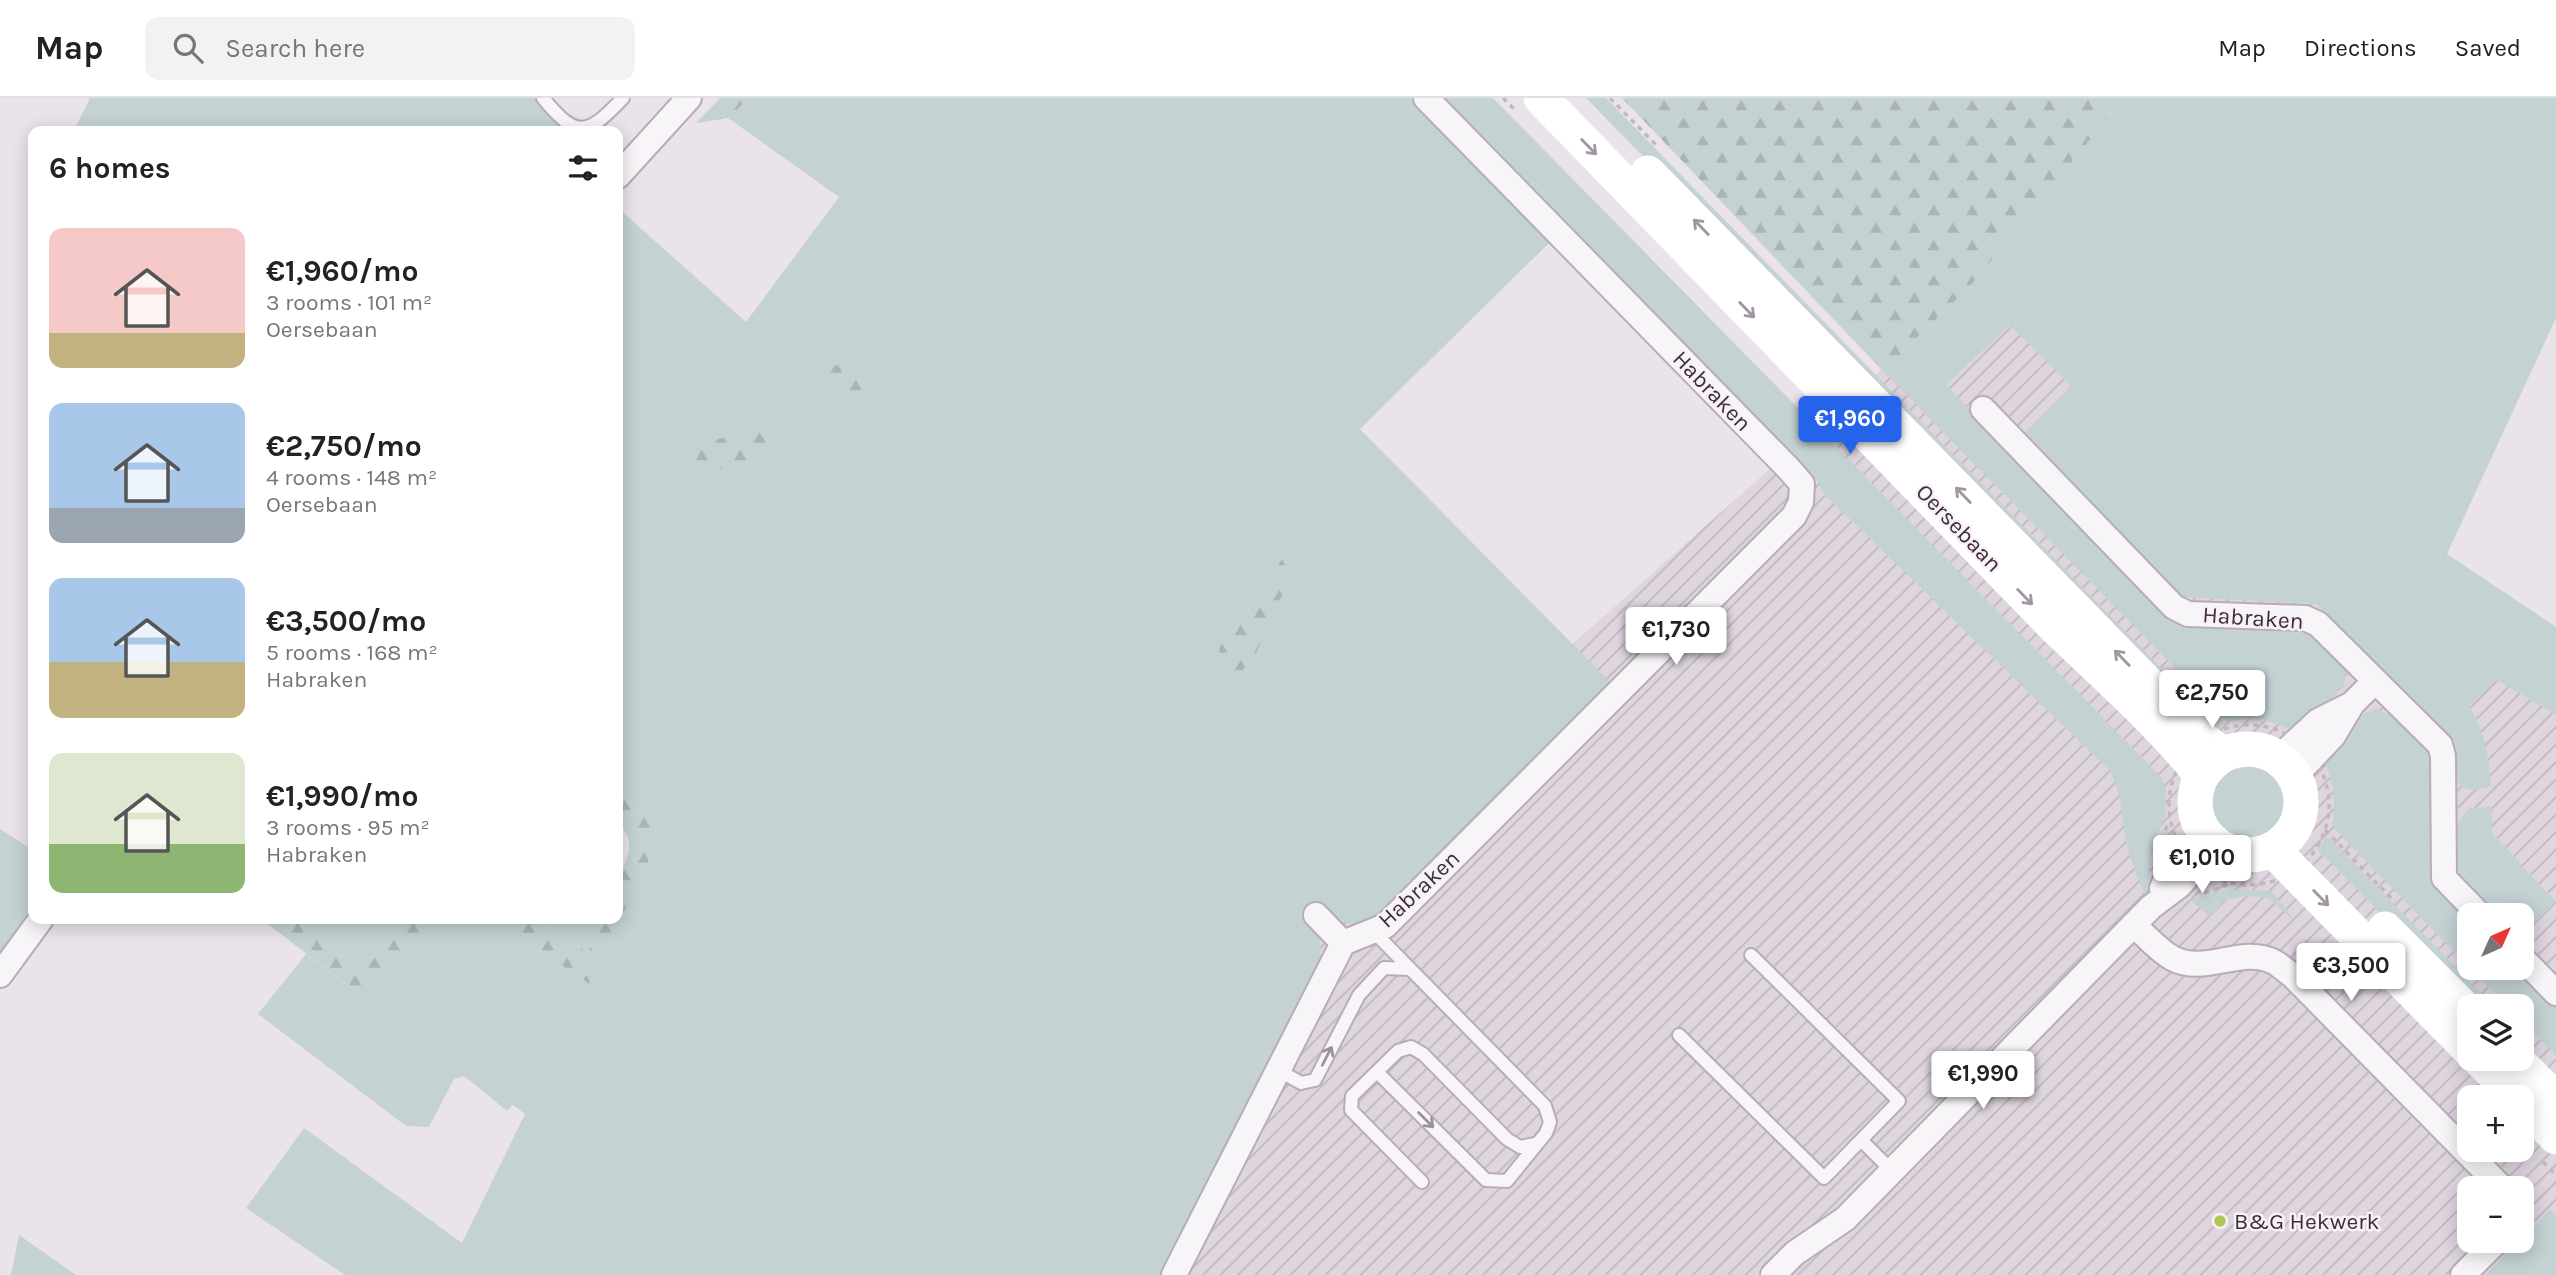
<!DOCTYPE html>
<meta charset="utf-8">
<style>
:root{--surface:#fff;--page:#f2f2f2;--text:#222;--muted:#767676;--line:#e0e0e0;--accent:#2563eb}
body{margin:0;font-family:Karla,sans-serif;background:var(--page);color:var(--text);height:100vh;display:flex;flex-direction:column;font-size:26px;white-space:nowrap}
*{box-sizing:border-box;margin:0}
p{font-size:23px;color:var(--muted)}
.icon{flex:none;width:38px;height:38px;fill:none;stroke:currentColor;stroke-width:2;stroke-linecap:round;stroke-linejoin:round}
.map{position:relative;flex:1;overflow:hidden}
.panel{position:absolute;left:28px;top:28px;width:595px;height:798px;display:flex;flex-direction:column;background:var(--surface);border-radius:14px;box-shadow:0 4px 18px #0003}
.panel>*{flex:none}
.needle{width:46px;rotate:45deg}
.fabs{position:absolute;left:2457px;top:805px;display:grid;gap:14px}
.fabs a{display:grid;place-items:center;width:77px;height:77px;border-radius:14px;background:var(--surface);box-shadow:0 4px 18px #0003;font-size:35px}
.price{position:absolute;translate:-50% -60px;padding:0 16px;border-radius:7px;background:#fff;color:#222;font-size:23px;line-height:46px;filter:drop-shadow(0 2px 4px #0008)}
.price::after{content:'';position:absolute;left:50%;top:42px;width:21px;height:16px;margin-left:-10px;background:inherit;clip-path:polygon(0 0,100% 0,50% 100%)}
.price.on{background:var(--accent);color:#fff}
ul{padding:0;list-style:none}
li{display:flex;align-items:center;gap:21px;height:175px;padding:0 21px}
li span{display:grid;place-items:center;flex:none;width:196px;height:140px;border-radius:14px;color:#555}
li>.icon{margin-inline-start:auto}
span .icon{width:84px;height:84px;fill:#fffc;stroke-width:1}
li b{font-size:30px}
h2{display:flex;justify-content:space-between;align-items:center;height:84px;padding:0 21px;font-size:30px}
header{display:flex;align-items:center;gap:42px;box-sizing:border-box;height:98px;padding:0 35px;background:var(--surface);border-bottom:2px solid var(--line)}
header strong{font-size:33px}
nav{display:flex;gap:38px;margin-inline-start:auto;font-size:24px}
.search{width:490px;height:63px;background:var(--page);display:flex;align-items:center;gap:18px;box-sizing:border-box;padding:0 24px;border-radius:14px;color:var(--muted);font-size:26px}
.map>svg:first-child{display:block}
</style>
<header>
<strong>Map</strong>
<div class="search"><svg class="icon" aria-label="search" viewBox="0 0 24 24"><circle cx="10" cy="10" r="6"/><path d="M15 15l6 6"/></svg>Search here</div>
<nav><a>Map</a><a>Directions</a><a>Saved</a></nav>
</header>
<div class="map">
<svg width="2556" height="1177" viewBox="0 0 2556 1177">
<defs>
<pattern id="industrial-furrows" width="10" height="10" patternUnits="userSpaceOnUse" patternTransform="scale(1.75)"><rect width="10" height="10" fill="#ded5df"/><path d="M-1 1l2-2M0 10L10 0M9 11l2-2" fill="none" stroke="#c0b7c1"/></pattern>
<pattern id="forest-firs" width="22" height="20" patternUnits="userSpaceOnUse" patternTransform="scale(1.75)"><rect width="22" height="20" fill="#c4d2d3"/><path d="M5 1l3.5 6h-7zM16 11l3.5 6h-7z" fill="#aab4b6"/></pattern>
</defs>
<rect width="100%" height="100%" fill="#eae3ea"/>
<path fill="url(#industrial-furrows)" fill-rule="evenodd" d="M2060 114 2556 561V1177H1053L1262 821ZM2469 817H2522V870H2469ZM2469 908H2522V961H2469ZM2469 999H2522V1052H2469ZM2469 1090H2522V1143H2469Z"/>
<path fill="#c4d2d3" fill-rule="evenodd" d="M90 0H537L565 33H74Z
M749 0H1412L1551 143 1360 331 1613 587 1375 825C1350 834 1336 819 1319 803L1302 821 1320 839 1321 859 1164 1177H345L246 1110 304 1030 462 1145 525 1016 513 1007 507 1013 464 978 454 981 429 1029 406 1028 258 916 306 856 367 902 442 821H495L589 886 662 731 618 696V110L746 224 839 99 728 20ZM1286 455 1291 477 1274 511 1220 548 1238 526Z
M1444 0H1493L2162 680 2166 689 2165 718 2153 748 2146 799C2140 786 2134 772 2130 758 2121 729 2124 699 2110 673L1824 396 1817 382Z
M1586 0H1606L2217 627 2205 634Z
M2124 0H2556V220L2447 456 2556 529V617L2497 582 2469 608C2486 636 2488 656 2491 688L2473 692 2461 689C2450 669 2458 652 2444 633L2316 506 2183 499 2023 336 2071 288 2010 227 1946 287 2158 504 2304 531 2341 564 2346 573 2344 588 2298 636C2276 623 2252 617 2228 624L1883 273 1970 188Z
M2377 611C2400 619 2422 642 2431 665L2432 779 2439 792 2469 823V869L2332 728C2337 702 2334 682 2321 659L2365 615Z
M2213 705a36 36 0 1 1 72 0a36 36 0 1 1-72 0Z
M2492 709V735L2556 804 2531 828 2522 831V817H2499L2467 785 2458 771 2456 727 2470 710Z
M0 731 33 752V811L0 858Z
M2326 739 2329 740 2494 908H2471L2318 752Z
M2231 791 2272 793 2296 825 2271 802 2263 799 2244 798 2225 802 2210 819 2190 802Z
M261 821H408L362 873 294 822 282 837Z
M538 821H603L588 855Z
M2470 870H2515L2556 911V958L2522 923V908H2508Z
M2550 1111 2556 1117V1177H2485L2519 1143H2522Z
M19 1137 76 1177H11Z"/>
<path fill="url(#forest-firs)" d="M720 0H749L728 20 696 25Z
M1622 0H2124L1970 188 1883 273Z
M840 266 854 270 875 285 873 291 864 298 849 296 828 281 827 270Z
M764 326 793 329V343L786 349 716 373 696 368 686 352Z
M1286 455 1295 465 1291 477 1257 553 1231 588 1216 574 1220 548 1238 526Z
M618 696 663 732 589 886 495 821H538L588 855 603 821H618C618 810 616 798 618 787 621 764 642 746 618 726Z
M408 821H442L367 902 282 837 294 822 362 873Z"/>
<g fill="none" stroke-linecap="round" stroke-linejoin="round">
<g stroke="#b7acb7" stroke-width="16">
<path id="service" d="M543 0C577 42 588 37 623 0
M1373 833 1545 1008 1550 1024 1546 1035 1507 1083 1486 1082 1377 974
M1679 937 1824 1080 1899 1003 1751 857
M1278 972 1301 985 1315 982 1359 897 1384 870 1410 871
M1861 1042 1892 1073
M1422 1084 1351 1012 1352 998 1398 953 1411 949 1423 956 1507 1041 1520 1049 1535 1046"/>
</g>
<g stroke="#b7acb7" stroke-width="28">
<path id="minor" d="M618 78 689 0
M1983 311 2174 509 2188 516 2305 520 2318 526 2440 647 2443 658 2444 780 2480 817
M2278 660 2318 623 2352 606
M2295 678 2333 638 2352 606 2375 583
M2162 790 2169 775 2204 734
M1316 817 1343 845
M2135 828C2147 839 2158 852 2172 860 2205 878 2242 847 2274 864 2280 867 2286 873 2292 877L2502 1090
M2522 860 2556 895
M0 877 41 821
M1174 1177 1343 845 1385 828 1794 418 1801 404 1802 386 1788 370 1426 0
M1773 1177 1795 1155 1845 1121 2151 809 2179 788 2216 747
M2463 1177 2497 1143"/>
</g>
<path stroke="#c1b8c1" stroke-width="3.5" stroke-dasharray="5 5" stroke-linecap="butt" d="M1503 0 1516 13
M1610 0 1658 49
M2169 707a80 80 0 1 1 160 0a80 80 0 1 1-160 0Z
M2325 732 2395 804
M2158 751 2169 723
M2204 795 2230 786
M2543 1064 2556 1077"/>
<use href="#service" stroke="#f8f5f8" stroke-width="12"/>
<use href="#minor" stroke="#f8f5f8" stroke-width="24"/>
<path stroke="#fff" stroke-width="35" d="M1541 0 2056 530C2106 578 2159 624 2202 678
M1648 75 2202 641 2224 657
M2195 704a53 53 0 1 1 106 0a53 53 0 1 1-106 0Z
M2273 752 2469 951
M2385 831 2469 915
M2479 961 2517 999
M2515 961 2556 1002
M2522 1004 2556 1039"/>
</g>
<defs><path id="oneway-shaft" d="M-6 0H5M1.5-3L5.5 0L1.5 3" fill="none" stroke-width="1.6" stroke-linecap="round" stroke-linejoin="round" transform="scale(1.75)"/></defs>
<g stroke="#a095a0">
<use href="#oneway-shaft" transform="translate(1589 49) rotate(46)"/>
<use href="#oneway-shaft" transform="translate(1701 129) rotate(-134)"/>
<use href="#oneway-shaft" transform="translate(1747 212) rotate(46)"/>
<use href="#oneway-shaft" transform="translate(1963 397) rotate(-134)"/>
<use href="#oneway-shaft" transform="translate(2025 499) rotate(46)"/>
<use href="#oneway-shaft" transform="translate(2122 560) rotate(-134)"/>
<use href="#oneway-shaft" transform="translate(2321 800) rotate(46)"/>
</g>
<g stroke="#9c909c">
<use href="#oneway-shaft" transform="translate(1327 958) rotate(-63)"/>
<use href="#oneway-shaft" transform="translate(1426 1022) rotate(45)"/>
</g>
<circle fill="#afc650" stroke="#f7f2f7" stroke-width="2.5" cx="2220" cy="1123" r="7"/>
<g text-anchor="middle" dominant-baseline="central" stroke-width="5" stroke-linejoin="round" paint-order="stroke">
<g font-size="23" fill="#412b41" stroke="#f7f2f7">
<text transform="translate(1712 293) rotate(46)">Habraken</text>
<text transform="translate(1959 430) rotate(46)">Oersebaan</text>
<text transform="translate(2253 520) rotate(4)">Habraken</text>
<text transform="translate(1419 791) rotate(-43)">Habraken</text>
</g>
<g font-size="23" fill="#412b41" stroke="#f7f2f7" text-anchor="start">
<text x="2234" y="1123">B&amp;G Hekwerk</text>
</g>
</g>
</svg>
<div class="fabs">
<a><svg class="needle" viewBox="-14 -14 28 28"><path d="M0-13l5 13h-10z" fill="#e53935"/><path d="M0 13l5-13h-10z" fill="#767676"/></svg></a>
<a><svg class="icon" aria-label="layers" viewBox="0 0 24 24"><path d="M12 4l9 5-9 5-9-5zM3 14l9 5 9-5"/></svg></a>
<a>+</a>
<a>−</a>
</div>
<b class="price on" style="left:1850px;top:358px">€1,960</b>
<b class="price" style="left:1676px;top:569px">€1,730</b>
<b class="price" style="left:2212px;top:632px">€2,750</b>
<b class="price" style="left:2202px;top:797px">€1,010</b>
<b class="price" style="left:2351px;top:905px">€3,500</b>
<b class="price" style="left:1983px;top:1013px">€1,990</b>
<section class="panel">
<h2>6 homes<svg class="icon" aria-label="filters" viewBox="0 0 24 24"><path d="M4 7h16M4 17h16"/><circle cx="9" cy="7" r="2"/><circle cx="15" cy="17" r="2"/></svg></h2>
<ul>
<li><span style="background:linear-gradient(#f6c9c9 75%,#c2b280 0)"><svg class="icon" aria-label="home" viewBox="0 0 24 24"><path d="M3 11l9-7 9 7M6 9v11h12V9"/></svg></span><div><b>€1,960/mo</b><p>3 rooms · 101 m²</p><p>Oersebaan</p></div></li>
<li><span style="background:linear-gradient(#a9c7e8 75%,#9aa5b1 0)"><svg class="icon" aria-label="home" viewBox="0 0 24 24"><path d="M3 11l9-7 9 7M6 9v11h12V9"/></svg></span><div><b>€2,750/mo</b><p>4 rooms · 148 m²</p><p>Oersebaan</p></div></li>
<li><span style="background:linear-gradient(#a9c7e8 60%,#c2b280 0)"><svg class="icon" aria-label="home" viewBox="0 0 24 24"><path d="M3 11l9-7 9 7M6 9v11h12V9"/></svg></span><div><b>€3,500/mo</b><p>5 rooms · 168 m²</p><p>Habraken</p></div></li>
<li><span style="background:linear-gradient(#dfe7d0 65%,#8fb573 0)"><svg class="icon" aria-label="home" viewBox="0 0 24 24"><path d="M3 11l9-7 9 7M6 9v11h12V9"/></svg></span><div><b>€1,990/mo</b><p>3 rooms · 95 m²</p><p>Habraken</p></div></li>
</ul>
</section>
</div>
